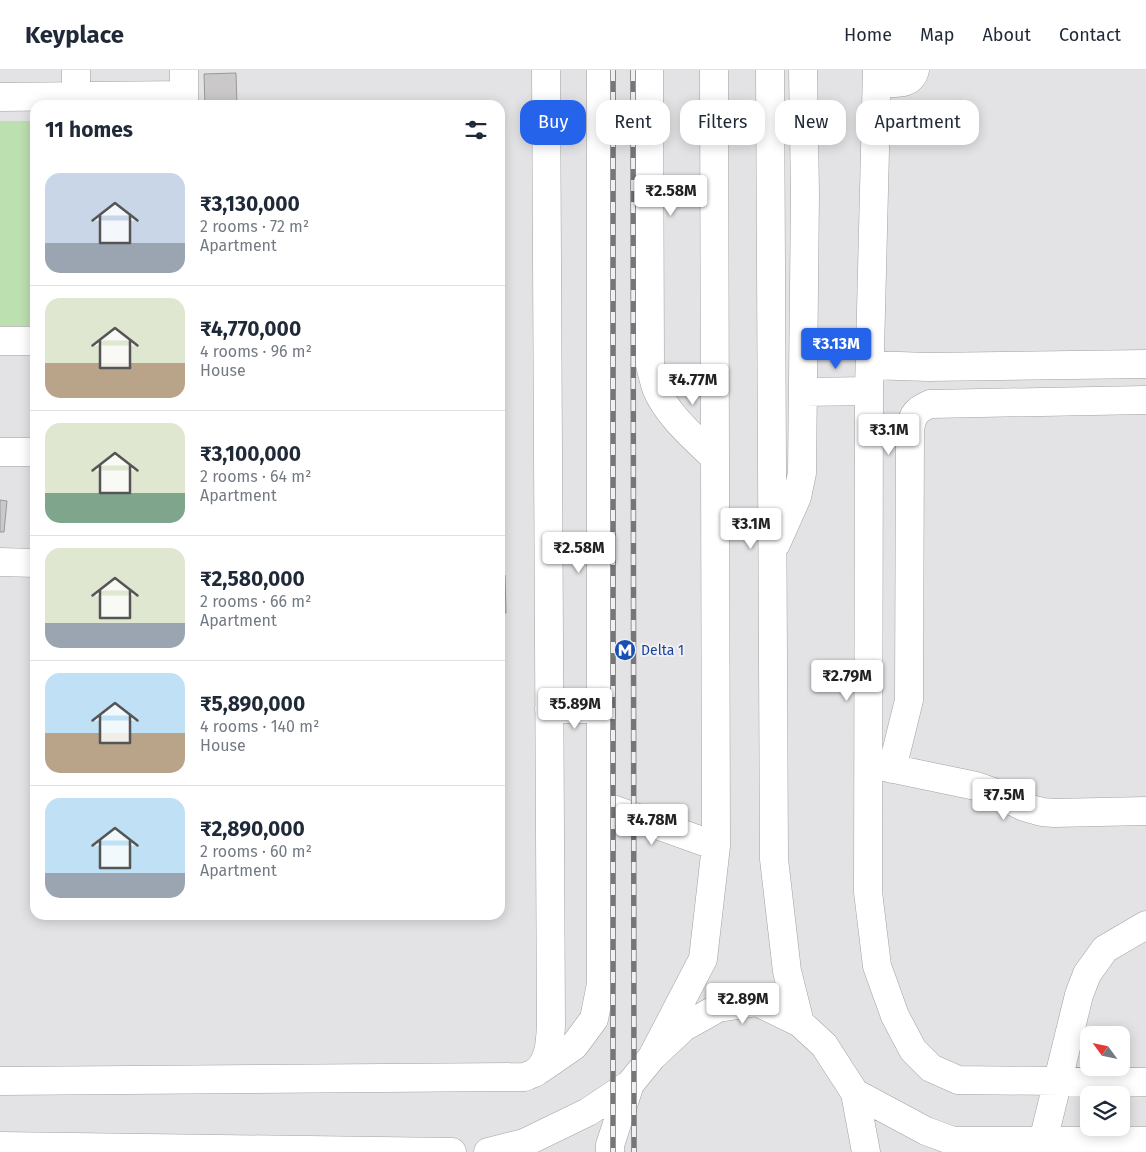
<!DOCTYPE html>
<meta charset="utf-8">
<style>
:root{--surface:#fff;--page:#f6f6f7;--text:#1f2937;--muted:#747a83;--line:#e0e1e3;--accent:#2563eb}
body{margin:0;font-family:"Fira Sans",sans-serif;background:var(--page);color:var(--text);height:100vh;display:flex;flex-direction:column;font-size:19px;white-space:nowrap}
*{box-sizing:border-box;margin:0}
p{font-size:16px;color:var(--muted)}
.icon{flex:none;width:28px;height:28px;fill:none;stroke:currentColor;stroke-width:2;stroke-linecap:round;stroke-linejoin:round}
.map{position:relative;flex:1;overflow:hidden}
.panel{position:absolute;left:30px;top:30px;width:475px;height:820px;display:flex;flex-direction:column;background:var(--surface);border-radius:15px;box-shadow:0 2px 12px #0003}
.panel>*{flex:none}
.top-card{position:absolute;left:520px;top:30px;width:475px;height:45px;display:flex;gap:10px}
.needle{width:32px;rotate:303deg}
.controls{position:absolute;left:1080px;top:956px;display:grid;gap:10px}
.controls a{display:grid;place-items:center;width:50px;height:50px;border-radius:10px;background:var(--surface);box-shadow:0 2px 12px #0003;font-size:25px}
.price{position:absolute;translate:-50% -42px;padding:0 11px;border-radius:5px;background:#fff;color:#222;font-size:16px;line-height:32px;filter:drop-shadow(0 1px 2px #0008)}
.price::after{content:'';position:absolute;left:50%;top:30px;width:15px;height:11px;margin-left:-8px;background:inherit;clip-path:polygon(0 0,100% 0,50% 100%)}
.price.current{background:var(--accent);color:#fff}
ul{padding:0;list-style:none}
li{display:flex;align-items:center;gap:15px;height:125px;padding:0 15px}
li+li{border-top:1px solid var(--line)}
li span{display:grid;place-items:center;flex:none;width:140px;height:100px;border-radius:15px;color:#555}
li>.icon{margin-inline-start:auto}
span .icon{width:60px;height:60px;fill:#fffc;stroke-width:1}
li b{font-size:21px}
h2{display:flex;justify-content:space-between;align-items:center;height:60px;padding:0 15px;font-size:21px}
.chip{padding:0 18px;border-radius:15px;background:var(--surface);box-shadow:0 2px 12px #0003;font-size:18px;line-height:45px}
.chip.current{background:var(--accent);color:#fff}
header{display:flex;align-items:center;gap:30px;box-sizing:border-box;height:70px;padding:0 25px;background:var(--surface);border-bottom:1px solid var(--line)}
header strong{font-size:24px}
nav{display:flex;gap:28px;margin-inline-start:auto;font-size:18px}
.map>svg:first-child{display:block}
</style>
<header>
<strong>Keyplace</strong>
<nav><a>Home</a><a>Map</a><a>About</a><a>Contact</a></nav>
</header>
<div class="map">
<svg width="1146" height="1082" viewBox="0 0 1146 1082">
<rect width="100%" height="100%" fill="#e3e2e5"/>
<path fill="#bde0b1" d="M0 51H35V256H0Z"/>
<path fill="#cac8c9" stroke="#9a9899" d="M236 3 237 35H205L204 4Z
M0 430 7 431 4 462H0Z
M500 505H505L506 543H500Z"/>
<g fill="none" stroke-linecap="round" stroke-linejoin="round">
<g stroke="#a2a2a4" stroke-width="29">
<path id="minor" d="M184 0V35
M649 0 650 295C652 303 654 311 656 318 667 345 694 368 715 388
M770 0 774 789 787 901 800 953
M877 0 869 321 868 822 877 896 895 946 913 980 931 998 958 1010 1146 1012
M877 13C892 12 911 17 915 0
M76 26V0
M0 27 184 25
M0 271H35
M870 295 928 297 1146 294
M803 322 869 321
M0 382H35
M776 474 797 427 802 403 805 124 803 0
M0 492 35 493
M549 639H601
M875 695 976 716 993 722 1024 737 1042 742 1054 743 1146 741
M892 699 909 630 910 359C913 344 916 340 930 334L1146 330
M601 735 716 776
M652 987 703 889 716 776 714 0
M539 1000 574 976 594 949 601 914V0
M0 1011 525 1007C528 1005 533 1004 536 1002 550 990 550 971 551 955L546 0
M855 1023 926 1061 953 1071H1146
M1043 1071 1079 925 1087 904 1105 879 1146 855
M0 1076 452 1082
M488 1082 524 1073 588 1042 630 1014
M610 1082V1075L630 1014 652 987 684 957 718 938 757 932 800 953 824 975 855 1023 866 1082"/>
</g>
<use href="#minor" stroke="#fff" stroke-width="28"/>
<g stroke="#767577" stroke-width="5.5">
<path id="rail" d="M613 0V1082
M633 0 634 1082"/>
</g>
<use href="#rail" stroke="#f0f0f2" stroke-width="4" stroke-dasharray="11" stroke-linecap="butt"/>
</g>
<defs>
<g id="metro-disc" transform="scale(1.125)"><circle r="9.5" fill="#1a4fb4" stroke="#f0f0f2"/><path d="M-5.5 5V-5H-3L0 0L3-5H5.5V5H3V-.5L0 4L-3-.5V5Z" fill="#fff"/></g>
</defs>
<g fill-rule="evenodd">
<use href="#metro-disc" x="625" y="580"/>
</g>
<g text-anchor="middle" dominant-baseline="central" stroke-width="4" stroke-linejoin="round" paint-order="stroke">
<g font-size="14" fill="#164399" stroke="#f0f0f2" text-anchor="start">
<text x="641" y="580">Delta 1</text>
</g>
</g>
</svg>
<div class="controls">
<a><svg class="needle" viewBox="-14 -14 28 28"><path d="M0-13l5 13h-10z" fill="#e53935"/><path d="M0 13l5-13h-10z" fill="#747a83"/></svg></a>
<a><svg class="icon" aria-label="layers" viewBox="0 0 24 24"><path d="M12 4l9 5-9 5-9-5zM3 14l9 5 9-5"/></svg></a>
</div>
<b class="price" style="left:671px;top:147px">₹2.58M</b>
<b class="price current" style="left:836px;top:300px">₹3.13M</b>
<b class="price" style="left:693px;top:336px">₹4.77M</b>
<b class="price" style="left:889px;top:386px">₹3.1M</b>
<b class="price" style="left:751px;top:480px">₹3.1M</b>
<b class="price" style="left:579px;top:504px">₹2.58M</b>
<b class="price" style="left:847px;top:632px">₹2.79M</b>
<b class="price" style="left:575px;top:660px">₹5.89M</b>
<b class="price" style="left:1004px;top:751px">₹7.5M</b>
<b class="price" style="left:652px;top:776px">₹4.78M</b>
<b class="price" style="left:743px;top:955px">₹2.89M</b>
<div class="top-card">
<a class="chip current">Buy</a>
<a class="chip">Rent</a>
<a class="chip">Filters</a>
<a class="chip">New</a>
<a class="chip">Apartment</a>
</div>
<section class="panel">
<h2>11 homes<svg class="icon" aria-label="filters" viewBox="0 0 24 24"><path d="M4 7h16M4 17h16"/><circle cx="9" cy="7" r="2"/><circle cx="15" cy="17" r="2"/></svg></h2>
<ul>
<li><span style="background:linear-gradient(#c9d6e8 70%,#9aa5b1 0)"><svg class="icon" aria-label="home" viewBox="0 0 24 24"><path d="M3 11l9-7 9 7M6 9v11h12V9"/></svg></span><div><b>₹3,130,000</b><p>2 rooms · 72 m²</p><p>Apartment</p></div></li>
<li><span style="background:linear-gradient(#dfe7d0 65%,#b9a48a 0)"><svg class="icon" aria-label="home" viewBox="0 0 24 24"><path d="M3 11l9-7 9 7M6 9v11h12V9"/></svg></span><div><b>₹4,770,000</b><p>4 rooms · 96 m²</p><p>House</p></div></li>
<li><span style="background:linear-gradient(#dfe7d0 70%,#7fa58c 0)"><svg class="icon" aria-label="home" viewBox="0 0 24 24"><path d="M3 11l9-7 9 7M6 9v11h12V9"/></svg></span><div><b>₹3,100,000</b><p>2 rooms · 64 m²</p><p>Apartment</p></div></li>
<li><span style="background:linear-gradient(#dfe7d0 75%,#9aa5b1 0)"><svg class="icon" aria-label="home" viewBox="0 0 24 24"><path d="M3 11l9-7 9 7M6 9v11h12V9"/></svg></span><div><b>₹2,580,000</b><p>2 rooms · 66 m²</p><p>Apartment</p></div></li>
<li><span style="background:linear-gradient(#bfe0f5 60%,#b9a48a 0)"><svg class="icon" aria-label="home" viewBox="0 0 24 24"><path d="M3 11l9-7 9 7M6 9v11h12V9"/></svg></span><div><b>₹5,890,000</b><p>4 rooms · 140 m²</p><p>House</p></div></li>
<li><span style="background:linear-gradient(#bfe0f5 75%,#9aa5b1 0)"><svg class="icon" aria-label="home" viewBox="0 0 24 24"><path d="M3 11l9-7 9 7M6 9v11h12V9"/></svg></span><div><b>₹2,890,000</b><p>2 rooms · 60 m²</p><p>Apartment</p></div></li>
</ul>
</section>
</div>
